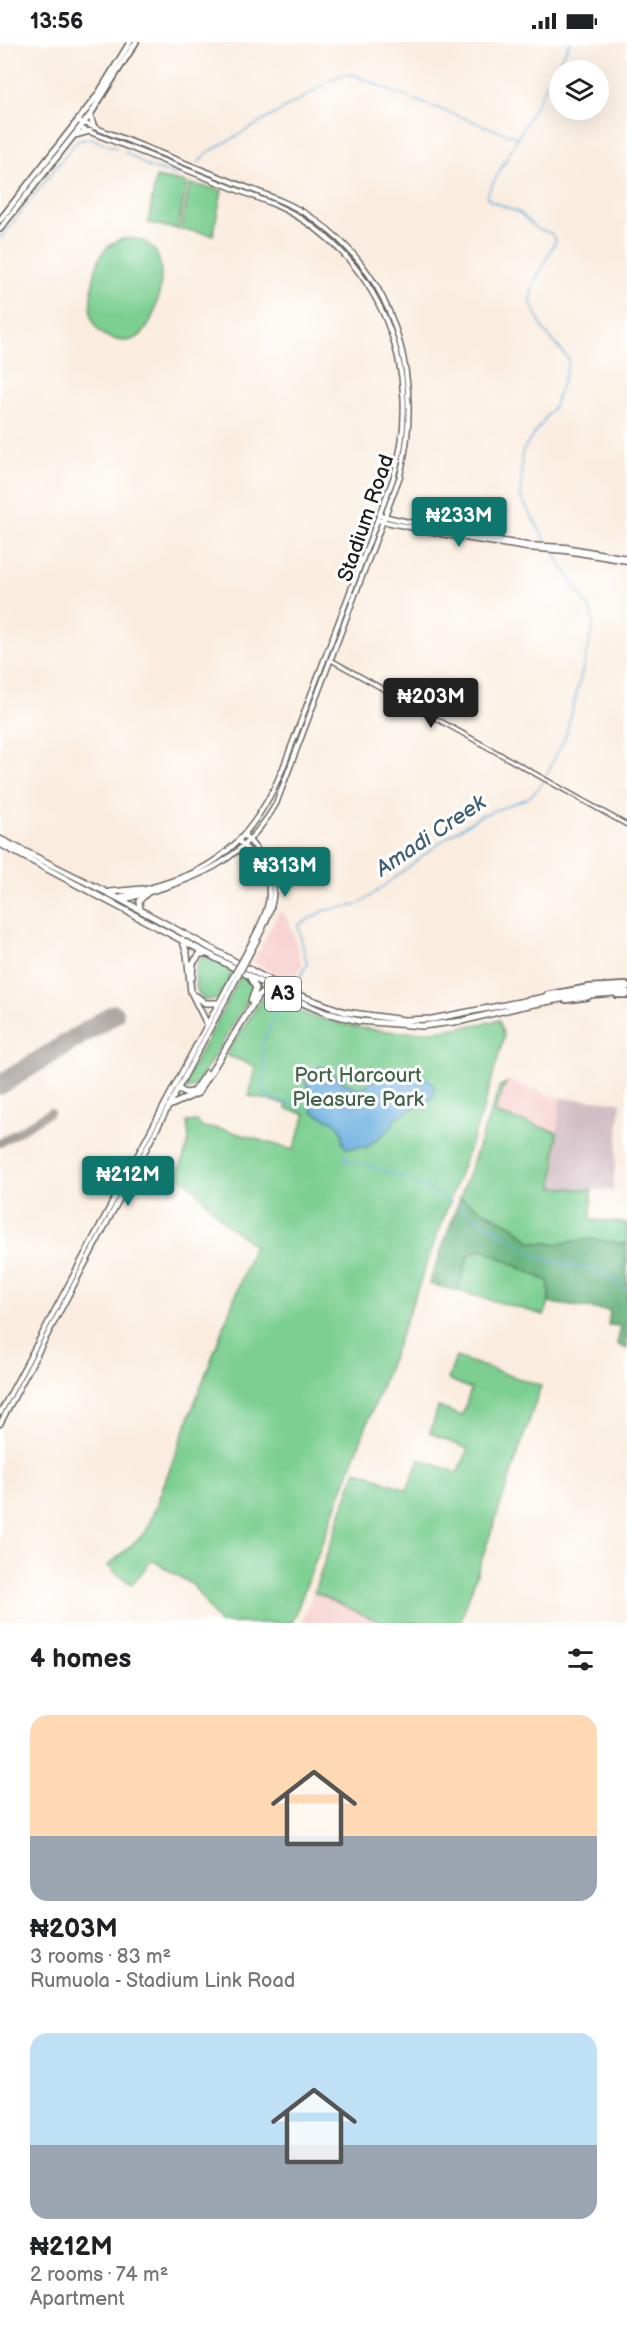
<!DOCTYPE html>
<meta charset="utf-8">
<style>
:root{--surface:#fff;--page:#f6f6f6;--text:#202124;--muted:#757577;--accent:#0f766e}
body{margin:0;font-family:"Balsamiq Sans",sans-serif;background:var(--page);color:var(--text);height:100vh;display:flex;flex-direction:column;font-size:22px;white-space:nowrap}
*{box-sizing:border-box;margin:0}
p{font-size:20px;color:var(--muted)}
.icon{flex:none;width:33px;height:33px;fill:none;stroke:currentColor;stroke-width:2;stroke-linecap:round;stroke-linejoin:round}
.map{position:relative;height:1581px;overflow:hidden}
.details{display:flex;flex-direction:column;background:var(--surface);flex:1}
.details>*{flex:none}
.tools{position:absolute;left:549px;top:18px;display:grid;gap:12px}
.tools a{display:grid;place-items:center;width:60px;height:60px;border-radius:50%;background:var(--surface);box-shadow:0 6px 24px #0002;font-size:30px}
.price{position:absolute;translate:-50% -51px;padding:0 14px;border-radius:6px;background:var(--accent);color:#fff;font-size:20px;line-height:39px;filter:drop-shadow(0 2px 3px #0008)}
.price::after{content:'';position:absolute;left:50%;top:36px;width:18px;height:14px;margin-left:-9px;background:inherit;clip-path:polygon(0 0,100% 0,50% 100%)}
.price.current{background:#222;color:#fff}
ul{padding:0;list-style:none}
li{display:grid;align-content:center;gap:12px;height:318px;padding:0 30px}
li span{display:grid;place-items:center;height:186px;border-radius:18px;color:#555}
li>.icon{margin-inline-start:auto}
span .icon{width:108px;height:108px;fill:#fffc;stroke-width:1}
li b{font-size:26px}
h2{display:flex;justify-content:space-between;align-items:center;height:72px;padding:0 30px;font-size:26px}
.status{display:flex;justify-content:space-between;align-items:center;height:42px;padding:0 30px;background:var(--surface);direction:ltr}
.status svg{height:16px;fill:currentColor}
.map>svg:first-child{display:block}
</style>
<div class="status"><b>13:56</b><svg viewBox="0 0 49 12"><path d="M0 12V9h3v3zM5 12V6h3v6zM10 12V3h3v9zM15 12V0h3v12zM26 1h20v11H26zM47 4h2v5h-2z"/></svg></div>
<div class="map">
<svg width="627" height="1581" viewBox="0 0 627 1581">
<rect width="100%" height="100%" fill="#fff"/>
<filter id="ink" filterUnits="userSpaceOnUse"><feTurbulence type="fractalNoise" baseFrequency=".0167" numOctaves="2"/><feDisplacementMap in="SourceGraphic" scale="12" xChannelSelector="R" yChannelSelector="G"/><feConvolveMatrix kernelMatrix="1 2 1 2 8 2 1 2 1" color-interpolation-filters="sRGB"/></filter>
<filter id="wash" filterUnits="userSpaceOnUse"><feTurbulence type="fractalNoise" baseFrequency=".008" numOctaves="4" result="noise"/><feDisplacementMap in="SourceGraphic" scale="24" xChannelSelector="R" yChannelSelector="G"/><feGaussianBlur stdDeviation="1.35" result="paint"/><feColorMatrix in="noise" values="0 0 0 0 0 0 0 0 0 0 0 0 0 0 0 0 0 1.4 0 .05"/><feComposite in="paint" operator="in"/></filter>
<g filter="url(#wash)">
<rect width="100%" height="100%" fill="#faeddf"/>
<path fill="#f7d0ce" d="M280 869 287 876 291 885 302 923 292 942 253 920Z
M507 1038 560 1056 557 1090 493 1071Z
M314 1550 382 1581H302Z"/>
<path fill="#d2bec4" d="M560 1056 621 1060 613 1149 553 1145Z"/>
<path fill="#7ccf91" stroke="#4c7656" stroke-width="1.5" d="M156 135 187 141 178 187 148 181Z
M190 142 222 148 213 193 181 187Z
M121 197C159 193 165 222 159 252 154 277 143 309 110 296 84 285 90 258 94 236 96 227 97 218 103 210 108 204 114 200 121 197Z
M201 915 211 917 234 929 217 957 204 958C193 950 193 924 201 915Z
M242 932 250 939 254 949 195 1045 184 1048 182 1045Z
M268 952C278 953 284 960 291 965 297 970 308 973 316 975 385 996 430 993 499 978L504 995 482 1071 395 1308 292 1581H219L193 1543 152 1518 132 1543 108 1524 146 1490 254 1204 224 1180 196 1148 178 1133 189 1098 187 1080 197 1079 201 1085 223 1087 293 1108 306 1072 286 1067V1062L249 1054 255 1024 226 1013 262 956Z
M506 1041 494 1071 557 1090 553 1145 592 1148 591 1178 627 1181V1202L591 1197 556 1202 531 1200 513 1184 460 1156 500 1044Z
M482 1206 549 1240V1261L544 1273 458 1249 468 1214Z
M456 1315 541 1344 460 1581H382L314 1550 356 1428 407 1448 419 1417 458 1431 468 1407 430 1391 438 1365 462 1374 471 1347 448 1337Z"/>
<path fill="#65b27b" stroke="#40674c" stroke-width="1.5" d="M460 1156 513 1184 531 1200 556 1202 591 1197 627 1202V1307L617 1302 621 1284 608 1283 610 1269 549 1261V1240L482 1207 468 1214 458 1249 429 1242Z"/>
<path fill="#69aedf" stroke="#42657e" stroke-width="1.5" d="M319 1024C334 1029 345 1047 360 1045 372 1043 378 1035 388 1029 401 1021 421 1030 431 1040 436 1045 434 1052 431 1057L395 1076 392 1085 367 1105 346 1106C339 1100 345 1091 339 1084 332 1076 320 1076 312 1069L313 1062 305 1036Z"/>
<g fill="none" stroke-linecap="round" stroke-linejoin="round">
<path stroke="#69aedf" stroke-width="1.5" d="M125 110 150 126 179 133 183 130
M198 121 207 111 308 53 330 38 344 32 354 33 401 53 518 96
M0 197 76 100 90 96 118 107
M548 502 521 456 522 412 525 405 554 364 568 324V316L544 289 531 261 532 245 556 198 551 191 537 187 520 171 491 159 486 154 570 0
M295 945 307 922 298 883 326 868 353 864 363 860 446 796 480 774 528 756 540 745 565 696 594 583 592 572 589 566 554 511
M279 965 284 958
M265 1031 262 1002 277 969
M264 1034 262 1046 268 1055 307 1067
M346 1111V1118C384 1126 417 1140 451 1160
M458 1165 513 1198 536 1214 557 1221 591 1227 612 1237 627 1247"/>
<path stroke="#8b847e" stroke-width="8" d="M0 1101 50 1070"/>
<path stroke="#8b847e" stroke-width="20" d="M0 1043 114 972"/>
</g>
</g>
<g filter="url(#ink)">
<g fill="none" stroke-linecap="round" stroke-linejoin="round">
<g stroke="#6a6560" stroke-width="6">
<path id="tertiary" d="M331 618 627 783"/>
</g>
<g stroke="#6a6560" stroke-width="7">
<path id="secondary" d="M78 79C126 97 174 117 223 136 253 149 287 158 314 177 397 235 424 339 400 434L276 762C238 827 190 838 123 858
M80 86 273 162C378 208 427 328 393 437L283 726C264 772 237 812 190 832 167 842 142 847 119 856
M379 473 447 489 527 503 565 505 627 516
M377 478 446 493 527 506 566 509 627 519
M244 793C291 841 274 866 247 917
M239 799C286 844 270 864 244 915
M0 1371 232 936
M0 1382 236 938"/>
</g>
<g stroke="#6a6560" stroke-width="8">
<path id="primary" d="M90 73 94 85
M76 93 90 89
M0 178 97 54 130 0
M0 187 90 73 136 0
M547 953 589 945 627 943
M617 953H627
M566 958 588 955"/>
</g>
<g stroke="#6a6560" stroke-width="8">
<path id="trunk" d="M0 797 118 856 293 951 345 970 404 978 432 977 576 949 627 945
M0 802 291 956 326 971 359 979 422 984 462 979 519 965 577 954 627 950
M110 850 142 847
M140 868 139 859 147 851
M182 897 187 912 191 950 207 982
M192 936 193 921 200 912H206
M250 936 256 946 251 959
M196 954 205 961H218
M178 1047 185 1051 193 1050 206 1031
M169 1064 198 1051 258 954 264 950 276 949"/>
</g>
<use href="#tertiary" stroke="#fff" stroke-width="3"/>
<use href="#secondary" stroke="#fff" stroke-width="4"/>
<use href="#primary" stroke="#fff" stroke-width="4.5"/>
<use href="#trunk" stroke="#fff" stroke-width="5"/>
<g stroke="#6a6560" stroke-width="7" stroke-linecap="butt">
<path id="secondary-bridge" d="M232 936 244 915
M236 938 247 917"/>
</g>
<use href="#secondary-bridge" stroke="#fff" stroke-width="4"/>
</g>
</g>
<g text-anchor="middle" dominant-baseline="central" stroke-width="6" stroke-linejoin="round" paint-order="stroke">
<rect fill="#fff" stroke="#606060" stroke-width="1.5" x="265" y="935" width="36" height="34" rx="4.5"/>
<g font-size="20" font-weight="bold" fill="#1c1c1c">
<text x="283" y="952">A3</text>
</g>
<g font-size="21" fill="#1c1c1c" stroke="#fff">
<text transform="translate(366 476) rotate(-71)">Stadium Road</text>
</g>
<g font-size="21" fill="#42644b" stroke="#fff">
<text x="358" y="1033">Port Harcourt<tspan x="358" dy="24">Pleasure Park</tspan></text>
</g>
<g font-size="22" font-style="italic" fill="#3f5e74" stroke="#fff">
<text transform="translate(431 794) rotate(-34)">Amadi Creek</text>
</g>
</g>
</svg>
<div class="tools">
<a><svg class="icon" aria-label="layers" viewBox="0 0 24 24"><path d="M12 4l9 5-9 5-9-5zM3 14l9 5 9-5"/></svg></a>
</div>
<b class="price" style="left:459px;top:506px">₦233M</b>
<b class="price current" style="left:431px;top:687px">₦203M</b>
<b class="price" style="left:285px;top:856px">₦313M</b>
<b class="price" style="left:128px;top:1165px">₦212M</b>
</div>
<section class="details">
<h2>4 homes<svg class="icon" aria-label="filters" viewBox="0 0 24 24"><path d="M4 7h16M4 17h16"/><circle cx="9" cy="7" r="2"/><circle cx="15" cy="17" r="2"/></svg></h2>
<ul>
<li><span style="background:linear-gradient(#ffd9b3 65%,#9aa5b1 0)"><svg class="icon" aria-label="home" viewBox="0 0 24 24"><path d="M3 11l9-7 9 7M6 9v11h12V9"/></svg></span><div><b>₦203M</b><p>3 rooms · 83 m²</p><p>Rumuola - Stadium Link Road</p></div></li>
<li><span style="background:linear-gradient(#bfe0f5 60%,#9aa5b1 0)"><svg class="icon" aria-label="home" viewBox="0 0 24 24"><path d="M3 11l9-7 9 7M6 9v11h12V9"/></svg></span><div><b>₦212M</b><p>2 rooms · 74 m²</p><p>Apartment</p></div></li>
</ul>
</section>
